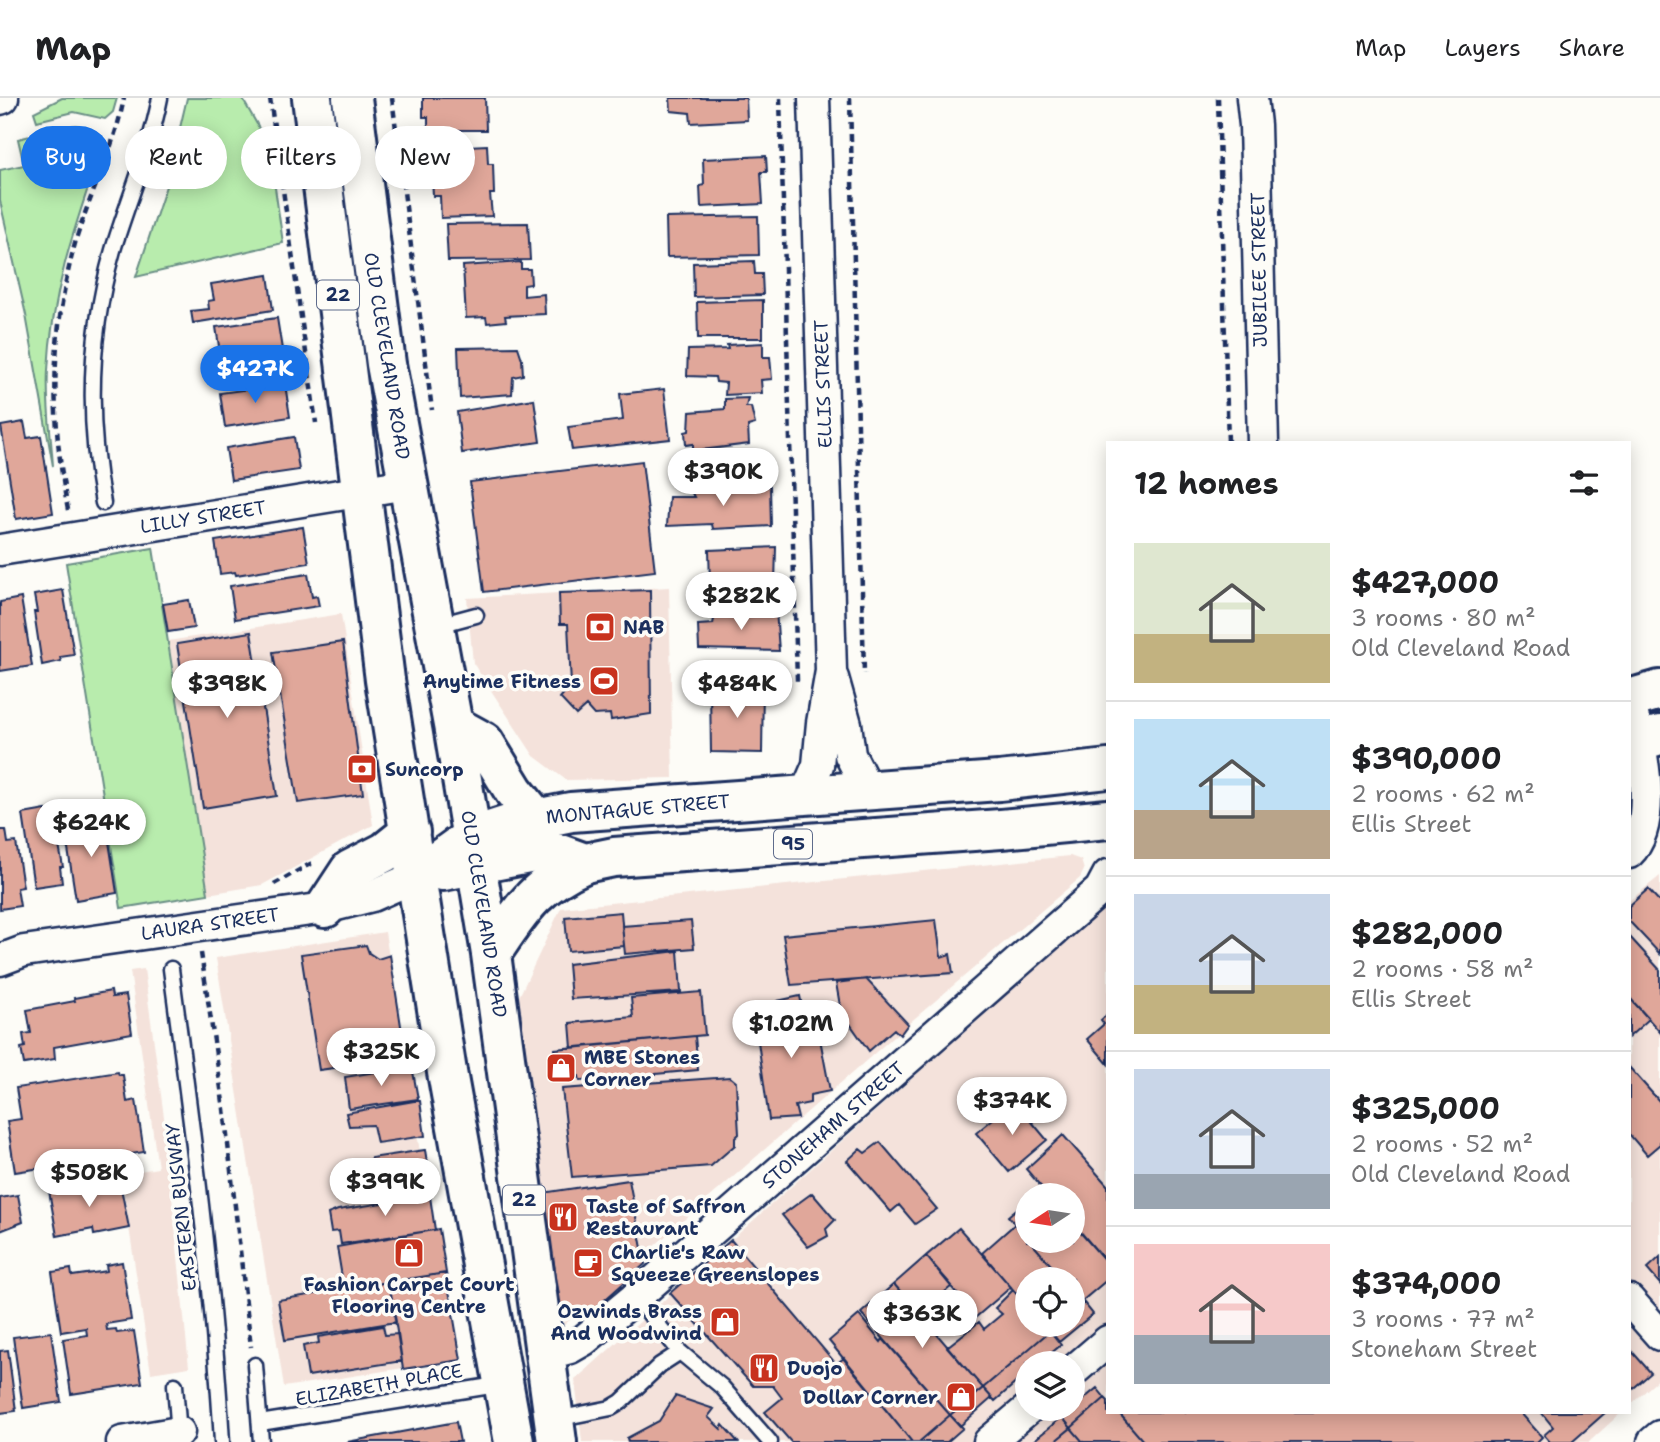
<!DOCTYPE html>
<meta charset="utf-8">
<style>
:root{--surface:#fff;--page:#f2f2f2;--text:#202124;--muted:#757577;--line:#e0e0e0;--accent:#1a73e8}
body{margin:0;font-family:"Shantell Sans",sans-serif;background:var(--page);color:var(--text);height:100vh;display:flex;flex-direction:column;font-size:26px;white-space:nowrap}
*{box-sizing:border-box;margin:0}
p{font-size:23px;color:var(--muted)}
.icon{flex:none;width:38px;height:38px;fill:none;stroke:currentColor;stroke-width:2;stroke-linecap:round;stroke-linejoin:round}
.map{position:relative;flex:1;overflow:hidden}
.sheet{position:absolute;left:1106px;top:343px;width:525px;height:973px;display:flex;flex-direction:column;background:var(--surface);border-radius:0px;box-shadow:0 4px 18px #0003}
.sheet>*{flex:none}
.top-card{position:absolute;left:21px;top:28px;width:665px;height:63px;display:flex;gap:14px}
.needle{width:46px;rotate:258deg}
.tools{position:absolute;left:1015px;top:1085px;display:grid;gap:14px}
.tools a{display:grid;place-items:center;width:70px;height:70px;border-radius:50%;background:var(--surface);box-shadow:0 4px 18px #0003;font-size:35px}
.price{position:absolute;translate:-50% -60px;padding:0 16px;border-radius:24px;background:#fff;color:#222;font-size:23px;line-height:46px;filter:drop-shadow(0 2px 4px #0008)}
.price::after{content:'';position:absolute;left:50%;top:42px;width:21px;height:16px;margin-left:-10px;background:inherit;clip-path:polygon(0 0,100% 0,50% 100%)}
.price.on{background:var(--accent);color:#fff}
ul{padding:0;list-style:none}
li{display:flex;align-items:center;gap:21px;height:175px;padding:0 28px}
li+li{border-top:2px solid var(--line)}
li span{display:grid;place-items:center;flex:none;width:196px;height:140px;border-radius:0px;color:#555}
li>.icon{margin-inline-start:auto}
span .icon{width:84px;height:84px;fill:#fffc;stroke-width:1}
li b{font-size:30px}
h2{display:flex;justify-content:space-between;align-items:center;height:84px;padding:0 28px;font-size:30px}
.tag{padding:0 24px;border-radius:32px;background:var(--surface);box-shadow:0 4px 18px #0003;font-size:24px;line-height:63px}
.tag.on{background:var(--accent);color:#fff}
header{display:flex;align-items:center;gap:42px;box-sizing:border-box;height:98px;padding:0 35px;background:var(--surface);border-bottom:2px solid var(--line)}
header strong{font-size:33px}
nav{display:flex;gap:38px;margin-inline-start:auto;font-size:24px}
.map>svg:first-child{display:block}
</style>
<header>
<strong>Map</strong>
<nav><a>Map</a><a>Layers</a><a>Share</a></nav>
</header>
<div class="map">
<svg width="1660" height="1344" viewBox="0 0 1660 1344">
<rect width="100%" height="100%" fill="#fdfcf7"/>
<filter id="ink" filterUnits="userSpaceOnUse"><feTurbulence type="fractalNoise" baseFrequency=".0143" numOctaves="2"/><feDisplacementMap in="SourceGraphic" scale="14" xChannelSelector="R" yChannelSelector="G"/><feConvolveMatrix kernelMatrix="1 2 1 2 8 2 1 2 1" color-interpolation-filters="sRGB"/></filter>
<g filter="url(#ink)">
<path fill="#f4e2db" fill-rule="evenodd" d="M669 489 673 680 566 682 534 658 473 565 467 500Z
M341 516 373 727 262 787 208 796 168 543Z
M1070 758 1081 762 1084 772 1080 780 908 926 564 1227 517 903 561 810Z
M1660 778V1280L1629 1308V803Z
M1108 805V1314H1622L1589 1344H582L575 1282ZM1027 1097H1073V1143H1027ZM1027 1181H1073V1227H1027ZM1027 1265H1073V1311H1027Z
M385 834 453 1262 284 1289 216 860Z
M144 871 164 1019 189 1269 151 1275 121 1076 158 1070 130 873Z"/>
<path fill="#b8ecad" stroke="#6a8e86" stroke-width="2" d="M62 0H117L113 14 105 21 74 14 37 23 34 14Z
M187 0H242L258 28 263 48H269L283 145 136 179 167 85Z
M75 27C91 29 99 38 100 54 75 128 52 192 48 272 46 304 51 337 53 368L26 217 0 103V72L24 67 18 41Z
M153 450 208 796 121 810 66 465Z"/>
<path fill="#e0a79a" stroke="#1b2f5e" stroke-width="2" d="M423 0H485L486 32H428V19H423Z
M670 0H746L747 22 691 25 690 15 671 13Z
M487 47 488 66H493L494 96H490L492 118 441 120 440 98H433L432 79H428L427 50Z
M766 58 767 74H761L763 106 701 109 700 88 704 87 703 61Z
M758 118 759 157 667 159 666 120Z
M528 125 530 162 448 163 446 126Z
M754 163 755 176H762L763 197 694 199 693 165Z
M521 164V171H530L531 186 524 187V198L544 196 545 216 505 218 506 223 487 225 486 219 466 220 463 168Z
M268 177 273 212 193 225 191 213 209 211 208 203 214 202 211 186Z
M763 202V240H698L697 204Z
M277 220 284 264 223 274 216 229Z
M763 245V259H770L772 281 761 282 762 295 725 297 726 285 716 284 715 279 687 278 688 252 728 251 727 247Z
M518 249 522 261 523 277 513 279 512 296 460 300 458 250Z
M285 286 290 319 225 329 220 295Z
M664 291 670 341 572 352 568 329 623 322 620 296Z
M748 300 746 309H751L755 326 748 328 749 346 693 353V346L686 347 685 334 689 333 690 314 725 311V301Z
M534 301 540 344 462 355 457 314Z
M24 324 27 340 41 338 53 415 16 421 1 328Z
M294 339 299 372 231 382 226 350Z
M642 363 655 473 484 494 470 384Z
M770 388 771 428 713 431 712 426 667 428 669 399H694L691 393Z
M303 429 309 465 236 477 235 474 220 476 215 443Z
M776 449 775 486 710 485 709 452Z
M308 476 312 499 317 498 319 508 235 521 230 488Z
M63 492 74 557 60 559 61 563 42 567 34 514H37L34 497Z
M650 492 651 616 611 622 610 616 594 617 586 608 576 617 560 600 571 587 568 526H560L559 495Z
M21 500 32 568 0 573V504Z
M189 502 194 530 168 534 163 506Z
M776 512 779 553 699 551 698 527 713 526 715 516Z
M251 534 277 698 203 710 177 546Z
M343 544 363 696 298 705 273 554Z
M763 589 762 655 711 654 710 590Z
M46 712 50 738 57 737 63 769H60L62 785 34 789 23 716Z
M105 718 117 795 76 802 65 732 81 730 80 722Z
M0 732H6L8 745 16 744 23 789 17 790 20 808 0 811Z
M1648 791 1660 804V856L1629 823V808Z
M621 814 624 848 568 853 565 819Z
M936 822 941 859 950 856 953 875 791 887 783 837Z
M691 823 694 850 625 856 622 828Z
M1629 838 1660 872V934L1629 899Z
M366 847 369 855 378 861 390 857 406 960 319 972 301 856Z
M678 853 681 894 571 901 568 866Z
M866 881 908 926 900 937 894 931 869 953 841 913 836 885Z
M111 893 112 899 126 897 132 935 54 949 55 961 24 966 21 950 25 949 23 936 31 935 27 912 75 903 74 900Z
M701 894 705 937 572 950 570 925 633 919 631 900Z
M800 898 805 923 816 920 830 993 810 997V1005L795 1008 798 1020 769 1022 755 922 776 920 777 903Z
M1629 899 1649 921 1629 939Z
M1108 916V966L1087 941 1104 926 1101 922Z
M695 938 698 972 580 983 579 978 558 980 555 951Z
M412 968 418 1001 349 1011 345 979Z
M1629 969 1660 1004V1046L1647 1057 1629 1036Z
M118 974 119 977H123L127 1004 136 1002 144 1054 15 1074 7 1023 21 1021 16 990Z
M730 979 736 984 739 1036 735 1040V1047L711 1068 572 1079 562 991Z
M414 1003H420L425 1038 377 1045 373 1027 349 1028 346 1015Z
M1012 1005 1015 1008 1017 1006 1047 1042 1009 1074 976 1035Z
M1063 1037 1108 1088V1166L1073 1125V1097H1048L1026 1071Z
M880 1044 937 1111 915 1126 899 1107 891 1114 847 1063 860 1051 865 1055Z
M425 1052 431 1088 346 1102 342 1075 372 1068 371 1060Z
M629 1082 645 1166 589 1216 563 1221 542 1095Z
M97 1085 98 1089 120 1085 129 1130 94 1137 93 1131 57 1138 49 1093Z
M429 1092 435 1132 341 1146 339 1133 331 1134 328 1116 338 1112 389 1104 388 1098Z
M812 1095 835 1122 826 1131 828 1138 808 1149 782 1117Z
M18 1097 23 1124 0 1133V1137V1100Z
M1026 1103 1027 1104V1140L1008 1118Z
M1015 1126 1027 1140V1143H1030L1063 1181H1027V1208L982 1155Z
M1073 1126 1108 1166V1181L1082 1203 1073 1192V1181H1063L1030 1143H1073Z
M959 1130 1011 1189 976 1219 926 1158Z
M439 1131 446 1175 344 1191 337 1149Z
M731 1142 836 1266 844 1260 912 1344H791L765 1314 782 1300 773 1288H753L670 1195Z
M926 1158 952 1188 919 1216 894 1186Z
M1660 1159V1186L1647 1171Z
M122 1164 131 1222 106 1226 107 1232 116 1231 117 1235 134 1233 142 1285 71 1296 63 1241 87 1237 86 1230 61 1234 52 1174 71 1171 72 1178 107 1173 106 1167Z
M446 1175 461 1262 403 1271 389 1184Z
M389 1184 396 1224 285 1242 278 1202Z
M894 1186 983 1290 950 1317 861 1215Z
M1013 1192 1027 1208V1227H1044L1050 1233 983 1290 947 1249 979 1224 984 1231 1002 1216 995 1210Z
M1073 1192 1084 1205 1073 1214Z
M1084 1205 1093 1216 1059 1244 1050 1233 1057 1227H1073V1214Z
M859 1217 881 1244 883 1241 950 1317 919 1344H912L829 1243Z
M383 1228 385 1237 398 1236 402 1263 308 1278 303 1248 319 1245 318 1239Z
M1050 1233 1061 1247 1039 1265H1027V1275L995 1303 983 1290Z
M51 1234 61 1304 23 1310 13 1239Z
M1629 1250 1651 1275 1629 1294Z
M8 1252 16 1313 0 1315V1253Z
M983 1290 992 1300 960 1328 950 1317Z
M1097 1290 1105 1300 1071 1330 1062 1319Z
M675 1298 714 1311 708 1319 721 1331 723 1327 738 1344H628L627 1340 659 1323Z
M1105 1300 1108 1303V1314H1118L1144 1344H1083L1071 1330Z
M1118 1314H1520L1542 1339 1537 1344H1144Z
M1541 1314H1606L1572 1344H1550L1544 1337 1553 1329Z
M950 1317 963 1330 947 1344H919Z
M1062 1319 1071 1330 1054 1344H1032Z
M456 1324 460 1344H347Z
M1071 1330 1083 1344H1054Z"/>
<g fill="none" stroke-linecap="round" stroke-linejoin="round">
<g stroke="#1b2f5e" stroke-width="19">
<path id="service" d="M103 405C87 320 89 236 113 152 128 102 150 52 160 0
M435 528 476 517
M171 871C192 1028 213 1186 222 1344
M636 1199 680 1254 722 1289 770 1344
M255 1267 261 1344
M175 1287 179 1336
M556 1321 611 1310 621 1304 660 1267 680 1254
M260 1325 503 1286"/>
</g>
<g stroke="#1b2f5e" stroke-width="35">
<path id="minor" d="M1252 0 1255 27 1263 345
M0 1 3 0
M0 452 407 386
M833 580 846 626 850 657 868 692
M1629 603C1641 644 1660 724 1629 755
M805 697 818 667 822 625 831 573 814 0
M0 862 24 853 325 810 372 798 417 778
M1629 1202 1660 1237
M544 1257 570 1250 584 1242 636 1199 1100 792 1108 777
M1073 1273 1108 1243
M122 1344 179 1334
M989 1344 1028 1311
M1653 1344 1660 1338"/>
</g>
<g stroke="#1b2f5e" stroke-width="44">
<path id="primary" d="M1629 601 1660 592
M1629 646 1660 637
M443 773 549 752 585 765 614 759 1001 731 1108 721
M417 778 471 739 511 726 571 714 999 683 1108 671"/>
</g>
<g stroke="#1b2f5e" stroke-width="44">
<path id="trunk" d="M312 0 385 582 447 974 514 1344
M352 0 386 266 453 627 491 856 557 1344
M453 627 484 644 514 693 536 720
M325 810 350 772 385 754 410 734
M491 856C521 812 535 787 585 765"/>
</g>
<path stroke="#1b2f5e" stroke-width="4.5" stroke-dasharray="7 5" stroke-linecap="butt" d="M270 0 316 325
M392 0 432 312
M780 0 797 583
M850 0 864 576
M1218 0 1228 345
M68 412C50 317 50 235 76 142 90 95 115 49 124 0
M274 786 312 765
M201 855 224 1011 251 1249"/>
<use href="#service" stroke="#fdfcf7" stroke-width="14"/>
<use href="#minor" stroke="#fdfcf7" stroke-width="30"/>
<use href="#primary" stroke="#fdfcf7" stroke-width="38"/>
<use href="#trunk" stroke="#fdfcf7" stroke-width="38"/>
</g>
</g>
<defs>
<g id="bank-square" transform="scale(1.575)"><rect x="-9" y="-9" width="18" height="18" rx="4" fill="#c8321e" stroke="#fdfcf7"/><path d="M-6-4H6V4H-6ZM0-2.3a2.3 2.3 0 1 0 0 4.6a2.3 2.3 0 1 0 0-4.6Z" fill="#fff"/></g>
<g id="stadium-square" transform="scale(1.575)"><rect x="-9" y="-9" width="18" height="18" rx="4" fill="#c8321e" stroke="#fdfcf7"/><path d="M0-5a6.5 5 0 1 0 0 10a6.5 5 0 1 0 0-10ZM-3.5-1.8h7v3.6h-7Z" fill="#fff"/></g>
<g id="shop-square" transform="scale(1.575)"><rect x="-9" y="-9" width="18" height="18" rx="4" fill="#c8321e" stroke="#fdfcf7"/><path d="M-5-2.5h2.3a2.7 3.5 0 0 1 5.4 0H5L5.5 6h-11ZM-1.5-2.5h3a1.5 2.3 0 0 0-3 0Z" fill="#fff"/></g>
<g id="restaurant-square" transform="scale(1.575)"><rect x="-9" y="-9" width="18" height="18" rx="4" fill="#c8321e" stroke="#fdfcf7"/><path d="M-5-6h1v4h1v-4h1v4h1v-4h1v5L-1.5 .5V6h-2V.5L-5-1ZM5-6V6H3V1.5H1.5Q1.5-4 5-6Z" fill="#fff"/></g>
<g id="cafe-square" transform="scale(1.575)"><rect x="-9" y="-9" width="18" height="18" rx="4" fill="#c8321e" stroke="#fdfcf7"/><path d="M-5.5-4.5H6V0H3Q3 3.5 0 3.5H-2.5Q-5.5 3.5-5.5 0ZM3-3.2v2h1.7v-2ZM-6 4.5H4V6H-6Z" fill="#fff"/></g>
</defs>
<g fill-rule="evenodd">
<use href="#bank-square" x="600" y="529"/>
<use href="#stadium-square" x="604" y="583"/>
<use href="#bank-square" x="362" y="671"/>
<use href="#shop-square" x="561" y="970"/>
<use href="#restaurant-square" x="563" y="1119"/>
<use href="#shop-square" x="409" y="1155"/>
<use href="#cafe-square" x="588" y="1165"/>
<use href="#shop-square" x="725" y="1224"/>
<use href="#restaurant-square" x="764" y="1270"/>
<use href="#shop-square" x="961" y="1299"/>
</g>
<g text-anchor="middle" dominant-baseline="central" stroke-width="7" stroke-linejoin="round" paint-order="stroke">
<g fill="#fdfcf7" stroke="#5f6c8c" stroke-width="2">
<rect x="317" y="182.5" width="42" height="29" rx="5"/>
<rect x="774" y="731.5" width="38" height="29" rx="5"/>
<rect x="503" y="1087.5" width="42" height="29" rx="5"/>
</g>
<g font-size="18" font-weight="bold" fill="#1b2f5e">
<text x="338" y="197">22</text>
<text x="793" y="746">95</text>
<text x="524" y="1102">22</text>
</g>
<g font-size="19" fill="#1b2f5e" stroke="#fdfcf7">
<text transform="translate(1259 172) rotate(-91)">JUBILEE STREET</text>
<text transform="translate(387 258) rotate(81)">OLD CLEVELAND ROAD</text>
<text transform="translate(823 286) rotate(-92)">ELLIS STREET</text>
<text transform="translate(203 419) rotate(-9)">LILLY STREET</text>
<text transform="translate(638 711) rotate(-5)">MONTAGUE STREET</text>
<text transform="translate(484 816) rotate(81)">OLD CLEVELAND ROAD</text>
<text transform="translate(210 826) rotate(-8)">LAURA STREET</text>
<text transform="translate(833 1027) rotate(-41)">STONEHAM STREET</text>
<text transform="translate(181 1109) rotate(-96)">EASTERN BUSWAY</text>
<text transform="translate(379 1287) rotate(-10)">ELIZABETH PLACE</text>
</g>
<g font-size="19" font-weight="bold" fill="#1b2f5e" stroke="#fdfcf7" text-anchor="start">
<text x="623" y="529">NAB</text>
<text x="581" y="583" text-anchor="end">Anytime Fitness</text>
<text x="385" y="671">Suncorp</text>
<text x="584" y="959">MBE Stones<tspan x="584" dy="22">Corner</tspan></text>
<text x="586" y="1108">Taste of Saffron<tspan x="586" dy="22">Restaurant</tspan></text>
<text x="611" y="1154">Charlie's Raw<tspan x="611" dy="22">Squeeze Greenslopes</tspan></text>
<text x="409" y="1186" text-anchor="middle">Fashion Carpet Court<tspan x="409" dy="22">Flooring Centre</tspan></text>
<text x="702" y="1213" text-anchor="end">Ozwinds Brass<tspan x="702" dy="22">And Woodwind</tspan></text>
<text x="787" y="1270">Duojo</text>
<text x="938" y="1299" text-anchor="end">Dollar Corner</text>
</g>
</g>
</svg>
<div class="tools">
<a><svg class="needle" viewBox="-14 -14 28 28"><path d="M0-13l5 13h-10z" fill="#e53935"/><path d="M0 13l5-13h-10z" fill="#757577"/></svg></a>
<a><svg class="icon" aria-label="locate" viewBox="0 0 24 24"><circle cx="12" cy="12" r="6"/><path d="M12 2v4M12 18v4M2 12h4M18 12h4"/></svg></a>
<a><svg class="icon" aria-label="layers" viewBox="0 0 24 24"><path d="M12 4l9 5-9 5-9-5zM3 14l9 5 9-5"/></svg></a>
</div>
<b class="price on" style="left:255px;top:307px">$427K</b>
<b class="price" style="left:723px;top:410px">$390K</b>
<b class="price" style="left:741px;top:534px">$282K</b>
<b class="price" style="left:227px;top:622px">$398K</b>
<b class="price" style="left:737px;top:622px">$484K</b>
<b class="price" style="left:91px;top:761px">$624K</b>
<b class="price" style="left:791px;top:962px">$1.02M</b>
<b class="price" style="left:381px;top:990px">$325K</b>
<b class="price" style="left:1012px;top:1039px">$374K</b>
<b class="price" style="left:89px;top:1111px">$508K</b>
<b class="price" style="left:385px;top:1120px">$399K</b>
<b class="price" style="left:922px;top:1252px">$363K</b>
<div class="top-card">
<a class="tag on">Buy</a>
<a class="tag">Rent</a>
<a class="tag">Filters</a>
<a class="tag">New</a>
</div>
<section class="sheet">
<h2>12 homes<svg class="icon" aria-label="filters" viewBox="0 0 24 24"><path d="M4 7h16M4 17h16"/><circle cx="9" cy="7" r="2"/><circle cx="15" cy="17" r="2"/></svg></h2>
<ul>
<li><span style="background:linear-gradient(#dfe7d0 65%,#c2b280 0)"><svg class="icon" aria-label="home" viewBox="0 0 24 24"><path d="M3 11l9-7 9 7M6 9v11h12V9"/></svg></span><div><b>$427,000</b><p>3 rooms · 80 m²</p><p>Old Cleveland Road</p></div></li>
<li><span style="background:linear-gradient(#bfe0f5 65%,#b9a48a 0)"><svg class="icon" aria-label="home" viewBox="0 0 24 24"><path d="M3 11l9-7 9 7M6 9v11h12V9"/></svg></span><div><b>$390,000</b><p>2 rooms · 62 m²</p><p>Ellis Street</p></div></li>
<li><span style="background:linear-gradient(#c9d6e8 65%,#c2b280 0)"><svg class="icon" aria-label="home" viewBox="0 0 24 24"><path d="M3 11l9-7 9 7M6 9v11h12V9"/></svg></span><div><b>$282,000</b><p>2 rooms · 58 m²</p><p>Ellis Street</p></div></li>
<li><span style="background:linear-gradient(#c9d6e8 75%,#9aa5b1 0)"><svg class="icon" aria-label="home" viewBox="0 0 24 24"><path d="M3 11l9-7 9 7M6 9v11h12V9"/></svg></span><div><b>$325,000</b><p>2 rooms · 52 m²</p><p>Old Cleveland Road</p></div></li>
<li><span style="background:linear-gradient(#f6c9c9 65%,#9aa5b1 0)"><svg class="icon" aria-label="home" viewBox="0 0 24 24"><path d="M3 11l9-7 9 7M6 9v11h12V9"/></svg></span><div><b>$374,000</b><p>3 rooms · 77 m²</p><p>Stoneham Street</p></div></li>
</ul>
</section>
</div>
